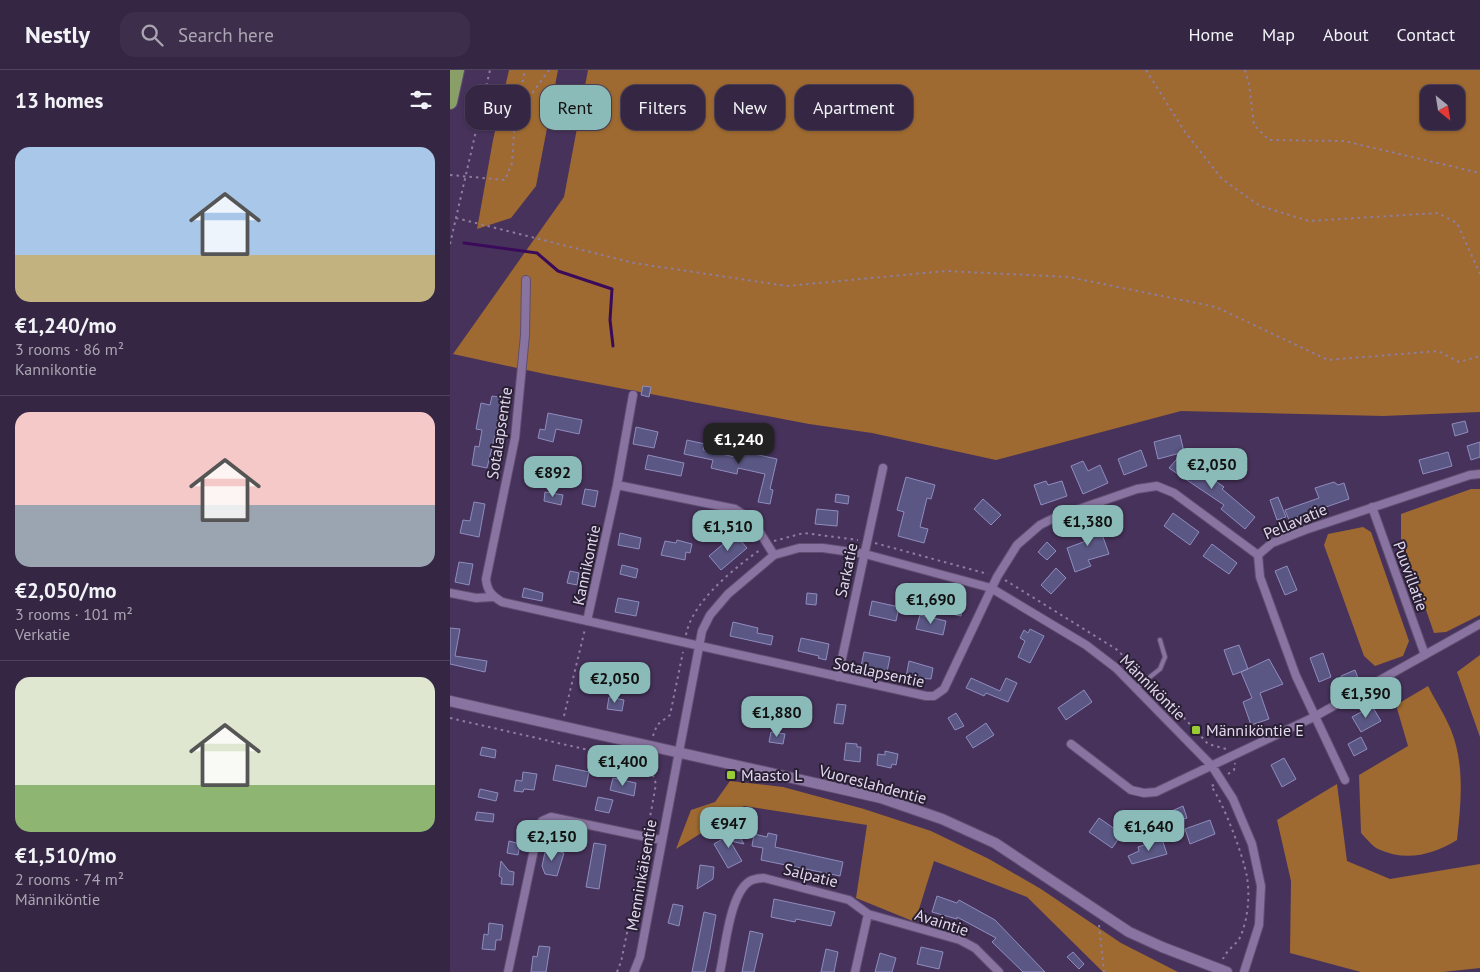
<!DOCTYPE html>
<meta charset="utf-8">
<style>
:root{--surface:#352644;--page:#3d2e4b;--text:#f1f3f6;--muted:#aaa5b2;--line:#4f435d;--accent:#8bbbb9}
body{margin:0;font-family:"PT Sans",sans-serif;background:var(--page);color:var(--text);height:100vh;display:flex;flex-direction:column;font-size:19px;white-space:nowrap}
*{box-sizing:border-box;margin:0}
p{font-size:16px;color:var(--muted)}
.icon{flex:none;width:28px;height:28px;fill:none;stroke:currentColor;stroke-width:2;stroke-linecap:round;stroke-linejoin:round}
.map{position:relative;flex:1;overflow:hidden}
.sheet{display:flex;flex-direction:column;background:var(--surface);width:450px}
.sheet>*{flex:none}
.hud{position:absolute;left:15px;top:15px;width:475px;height:45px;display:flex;gap:10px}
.needle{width:32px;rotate:150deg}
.tools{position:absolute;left:970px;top:15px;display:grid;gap:10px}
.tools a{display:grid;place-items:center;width:45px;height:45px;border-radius:10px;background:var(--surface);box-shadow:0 1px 4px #0004,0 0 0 1px var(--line);font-size:25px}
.price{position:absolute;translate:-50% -42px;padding:0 11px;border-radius:10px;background:var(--accent);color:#111;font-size:16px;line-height:32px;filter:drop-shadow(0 1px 2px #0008)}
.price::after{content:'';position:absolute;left:50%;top:30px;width:15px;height:11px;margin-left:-8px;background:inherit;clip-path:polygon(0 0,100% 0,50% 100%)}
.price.current{background:#222;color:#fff}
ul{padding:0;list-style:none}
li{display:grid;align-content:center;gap:10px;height:265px;padding:0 15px}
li+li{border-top:1px solid var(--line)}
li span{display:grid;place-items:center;height:155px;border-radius:15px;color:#555}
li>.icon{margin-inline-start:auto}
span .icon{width:90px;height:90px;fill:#fffc;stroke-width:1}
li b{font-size:21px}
h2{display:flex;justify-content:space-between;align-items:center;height:60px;padding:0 15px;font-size:21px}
.tag{padding:0 18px;border-radius:15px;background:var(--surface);box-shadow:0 1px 4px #0004,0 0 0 1px var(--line);font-size:18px;line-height:45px}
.tag.current{background:var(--accent);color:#111}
header{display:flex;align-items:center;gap:30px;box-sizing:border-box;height:70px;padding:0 25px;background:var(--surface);border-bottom:1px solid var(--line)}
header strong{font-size:24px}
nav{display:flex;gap:28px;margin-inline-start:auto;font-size:18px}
.search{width:350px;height:45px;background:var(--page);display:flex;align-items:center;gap:12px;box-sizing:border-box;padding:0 18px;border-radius:15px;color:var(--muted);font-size:19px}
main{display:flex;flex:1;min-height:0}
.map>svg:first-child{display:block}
</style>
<header>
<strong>Nestly</strong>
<div class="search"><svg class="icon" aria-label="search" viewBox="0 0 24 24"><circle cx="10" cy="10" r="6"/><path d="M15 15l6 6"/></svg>Search here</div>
<nav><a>Home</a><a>Map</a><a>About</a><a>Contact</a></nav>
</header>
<main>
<section class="sheet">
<h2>13 homes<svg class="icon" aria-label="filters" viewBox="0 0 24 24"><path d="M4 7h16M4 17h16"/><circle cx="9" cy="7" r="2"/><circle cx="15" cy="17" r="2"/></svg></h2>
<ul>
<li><span style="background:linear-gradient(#a9c7e8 70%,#c2b280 0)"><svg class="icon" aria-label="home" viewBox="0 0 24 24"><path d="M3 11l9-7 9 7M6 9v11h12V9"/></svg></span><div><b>€1,240/mo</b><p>3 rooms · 86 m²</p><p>Kannikontie</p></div></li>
<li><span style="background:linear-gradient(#f6c9c9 60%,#9aa5b1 0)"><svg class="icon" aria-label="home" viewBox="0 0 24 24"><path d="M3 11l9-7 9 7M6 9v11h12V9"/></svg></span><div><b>€2,050/mo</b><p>3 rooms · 101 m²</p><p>Verkatie</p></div></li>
<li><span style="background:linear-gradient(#dfe7d0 70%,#8fb573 0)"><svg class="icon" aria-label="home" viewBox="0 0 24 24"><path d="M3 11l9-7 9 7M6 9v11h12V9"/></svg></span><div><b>€1,510/mo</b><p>2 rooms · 74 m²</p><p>Männiköntie</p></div></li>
</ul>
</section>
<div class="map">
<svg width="1030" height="902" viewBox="0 0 1030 902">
<rect width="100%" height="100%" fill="#47325b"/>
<path fill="#9e6a31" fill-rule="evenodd" d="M59 0H108L86 116 61 148 27 159 43 70Z
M138 0H1030V342L933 346 731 341 546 390 422 363 359 354 95 304 3 284 114 127ZM979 24H1006V51H979Z
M1021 419H1030V545L996 562 984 563 951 468V444Z
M913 457 921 462 959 571 953 586 925 596 914 586 874 475 878 464Z
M1030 585V667L1007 602Z
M978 616C985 630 995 645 1001 660 1015 695 1011 734 1007 770 982 785 956 792 928 779 922 776 916 768 911 763L909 705 958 676 946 635Z
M280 711 333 717 414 739 481 761 539 789 591 819 671 873 728 902H653L577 827 484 791 465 852 406 828 417 755 294 736 226 779 241 740 265 732Z
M887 714 897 791 940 809 1030 794V898L993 902H911L840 883 841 811 827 750Z"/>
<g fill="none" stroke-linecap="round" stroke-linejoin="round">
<path stroke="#3b0b5b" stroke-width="3" d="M14 173 87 183 108 201 162 219 160 250 163 276"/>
</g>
<path fill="#5b5785" stroke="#8f8dbe" d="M193 316 201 317 199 327 191 325Z
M42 326 54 328 37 398 22 395 25 376 29 377 32 360 26 359 31 333 40 335Z
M98 343 132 350 129 364 106 359 103 372 88 368 90 359 95 360Z
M1015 351 1018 362 1005 366 1002 354Z
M186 357 208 362 204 378 183 374Z
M730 365 734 382 708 389 704 372Z
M237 370 255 374 253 380 285 387 286 380 327 389 320 419 323 420 320 434 308 432 315 404 288 398 287 404 261 398 263 390 234 384Z
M1030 372V387L1021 390 1017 376Z
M691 380 697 396 674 405 668 389Z
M998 382 1002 396 973 404 969 390Z
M732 383 742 392 741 394 774 417 772 419 805 447 795 459 771 439 774 435 719 398Z
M198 385 234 393 231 406 195 399Z
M633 391 638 401 650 395 658 413 633 424 621 396Z
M456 407 485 415 481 429 477 428 470 457 478 459 474 473 448 466 454 442 447 440Z
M596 411 598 415 612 411 617 426 591 435 584 415Z
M884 412 888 415 894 413 899 429 839 450 835 440 869 428 865 418Z
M135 419 148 421 145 437 132 434Z
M95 422 113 425 111 435 94 431Z
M386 424 399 426 398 434 385 432Z
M828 427 836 447 827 450 820 430Z
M533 429 551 445 541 455 524 439Z
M24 432 35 434 29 467 10 463 13 450 20 451Z
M367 439 388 441 387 456 365 454Z
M723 443 749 462 740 475 714 456Z
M647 450 659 484 638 490 641 496 625 502 617 478 636 471 631 454Z
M170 463 191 468 189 479 168 475Z
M285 464 297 478 271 500 259 486Z
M227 470 242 474 240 483 236 482 235 490 211 485 215 471 226 473Z
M597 472 606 481 597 490 588 482Z
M762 474 787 493 779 504 753 486Z
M9 492 23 494 19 515 5 512Z
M172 495 188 499 186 508 170 504Z
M837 496 847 520 835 525 825 501Z
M606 498 616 508 601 524 591 515Z
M120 501 129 503 127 515 117 513Z
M74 518 93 523 92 531 72 527Z
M357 523 367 524 366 535 356 534Z
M168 528 189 532 186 546 165 542Z
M422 531 449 537 446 551 419 545Z
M504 531 513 533 511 546 502 544Z
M470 545 496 551 493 565 466 559Z
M283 552 308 558 307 563 323 566 321 575 280 566Z
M0 558 10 559 5 586 37 591 35 602 0 594Z
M580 559 594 566 580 593 568 587 575 571 570 568 574 560 578 563Z
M351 568 379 574 376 590 368 588 369 586 348 581Z
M789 575 798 599 783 605 774 580Z
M414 582 440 587 437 602 411 596Z
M873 583 881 607 869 612 860 588Z
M819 589 833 614 810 623 819 649 801 655 793 632 802 628 791 602Z
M459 591 483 598 481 609 456 607Z
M905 600 908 608 894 614 891 606Z
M521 608 550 621 556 608 567 613 558 632 536 623 534 626 516 618Z
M634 620 642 632 616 650 608 638Z
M159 627 174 630 172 641 157 639Z
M387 634 396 635 393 654 384 653Z
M922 636 931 651 911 662 902 647Z
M506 643 514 656 505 660 498 648Z
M536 653 544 665 523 678 516 667Z
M321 662 335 664 333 674 319 672Z
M911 667 917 679 904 686 898 674Z
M396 673 407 674V677H411L410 692 394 690Z
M32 677 46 680 45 688 30 685Z
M435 681 448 684 446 695 442 694 441 698 427 695 428 684 435 685Z
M834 688 846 709 832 717 821 695Z
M106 695 139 702 136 717 103 710Z
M73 702 87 704 84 720 74 719 73 722 64 721 66 710 72 711Z
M163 708 186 713 184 726 160 720Z
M30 719 48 723 46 731 28 727Z
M148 727 163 730 159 743 145 740Z
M733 736 737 748 715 755 717 760 704 765 699 751Z
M27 742 44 744 43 752 25 750Z
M649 748 672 764 662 778 639 762Z
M760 750 765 764 740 774 735 759Z
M286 761 294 774 280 771 292 791 278 798 264 774Z
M318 763 327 765 325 777 393 792 390 806 311 790 313 778 302 776 304 764 317 767Z
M117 768 129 770 127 781 115 779Z
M712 769 717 784 682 794 678 786 689 781 688 777Z
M59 771 70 774 68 785 57 783Z
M144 773 156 775 149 819 136 817Z
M96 778 114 783 107 806 95 804 92 796Z
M51 791 59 801 64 802 63 815 51 814 52 808 49 806Z
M250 795 264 797 263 809 247 819Z
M487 826 507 833 509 830 545 850 595 902H573L542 872 546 868 507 847V849L482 842Z
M324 829 385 842 381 856 346 849 345 852 321 847Z
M223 834 233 836 229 856 218 853Z
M254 842 266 845 260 879 255 902H242Z
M39 853 53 855 51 870H46L45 880 32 879 34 864 38 865Z
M300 861 313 864 307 889 304 902H292Z
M89 876 100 877 96 902H81L83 886 87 887Z
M471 877 493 882 489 899 467 894Z
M376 879 388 882 384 902H371Z
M623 882 634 894 629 899 617 887Z
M430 883 446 888 442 902H425Z"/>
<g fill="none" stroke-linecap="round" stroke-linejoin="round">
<g stroke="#604e71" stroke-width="6">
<path id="service" d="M686 618 710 599 715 587 710 570"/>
</g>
<g stroke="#604e71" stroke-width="10">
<path id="minor" d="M76 210 75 265 65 368 36 509C37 521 42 526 52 532L476 626H484L494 619 547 507 567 475 590 455 606 447 687 419 707 416 724 423 808 485
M167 415 285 439 302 450 324 485
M922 437 975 585
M0 523 26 528 43 527
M137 551 167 415 183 325
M388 607 433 398
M621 674 681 720 694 723 706 722 864 647 1030 554
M895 710 846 606 810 507 808 485 822 473 855 460 1020 405 1030 404
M58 902 89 756 92 751 101 747 211 770
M184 902 190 887 252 561 260 545 278 524 324 485 349 478H373L415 484 541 518 636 575 666 598 762 696 783 729 802 774 811 816 809 855 794 902
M270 902C275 880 280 819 302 810 305 809 310 808 314 808L399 830 418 844 510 870 525 878 549 902
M405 902 418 844"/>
</g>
<g stroke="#604e71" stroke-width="12">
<path id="tertiary" d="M0 631 431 728 492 749 545 773 679 862 712 877 777 902"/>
</g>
<g stroke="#604e71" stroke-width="16">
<path id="trunk" d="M0 32 7 0"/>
</g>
<path stroke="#8e7d9f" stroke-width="2" stroke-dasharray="2.5 4" stroke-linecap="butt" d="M696 0 735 62 772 109 810 136 859 151 988 143 1007 153 1030 204
M795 0 799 14 804 55 819 70 894 71 1030 103
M66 44 75 0
M0 105 55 110 62 93 65 47 99 0
M6 148 184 193 337 216 496 201 619 207 766 237 878 290 988 281 1009 292 1030 286
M0 174 40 0
M324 471 354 463 408 470
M425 473 538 504
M555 510 666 579 693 604
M236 565C242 532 283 499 310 480
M703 614 758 674 776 679
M114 646 135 559
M0 648 199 694
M203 666 207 655 220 645 233 582
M778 704 784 700 785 693
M764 715 761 716C774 734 793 785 797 807 800 825 798 848 791 865 788 874 777 879 773 889
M198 758 206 714 199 694 198 685
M649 855 654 902
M167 902 171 892 195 775"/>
<use href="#service" stroke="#8973a0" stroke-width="4"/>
<use href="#minor" stroke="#8973a0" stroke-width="8"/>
<use href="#tertiary" stroke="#8973a0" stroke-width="10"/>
<use href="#trunk" stroke="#8a9f68" stroke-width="14"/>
</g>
<g fill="#99cb35" stroke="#281f32" stroke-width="2">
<rect x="741" y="655" width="10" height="10" rx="2.5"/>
<rect x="276" y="700" width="10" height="10" rx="2.5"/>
</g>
<g text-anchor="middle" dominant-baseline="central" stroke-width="4" stroke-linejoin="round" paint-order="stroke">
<g font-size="16" fill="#e3d7f0" stroke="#281f32">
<text transform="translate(49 363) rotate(-81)">Sotalapsentie</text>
<text transform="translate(845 451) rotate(-23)">Pellavatie</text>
<text transform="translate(136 495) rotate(-78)">Kannikontie</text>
<text transform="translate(396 500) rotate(-78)">Sarkatie</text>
<text transform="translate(961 506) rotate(70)">Puuvillatie</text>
<text transform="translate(429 602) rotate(12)">Sotalapsentie</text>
<text transform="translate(703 617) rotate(45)">Männiköntie</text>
<text transform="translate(423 714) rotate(15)">Vuoreslahdentie</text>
<text transform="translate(191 805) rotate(-80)">Menninkäisentie</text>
<text transform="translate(361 805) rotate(14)">Salpatie</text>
<text transform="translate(492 852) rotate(18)">Avaintie</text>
</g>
<g font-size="16" fill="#e3d7f0" stroke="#281f32" text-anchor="start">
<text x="756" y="660">Männiköntie E</text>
<text x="291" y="705">Maasto L</text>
</g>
</g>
</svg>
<div class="tools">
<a><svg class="needle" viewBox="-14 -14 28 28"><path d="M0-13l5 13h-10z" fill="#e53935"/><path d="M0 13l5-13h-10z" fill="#aaa5b2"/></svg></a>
</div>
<b class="price current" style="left:289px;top:395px">€1,240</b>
<b class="price" style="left:762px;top:420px">€2,050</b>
<b class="price" style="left:103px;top:428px">€892</b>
<b class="price" style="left:638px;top:477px">€1,380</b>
<b class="price" style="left:278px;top:482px">€1,510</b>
<b class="price" style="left:481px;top:555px">€1,690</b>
<b class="price" style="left:165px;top:634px">€2,050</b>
<b class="price" style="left:916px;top:649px">€1,590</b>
<b class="price" style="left:327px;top:668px">€1,880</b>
<b class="price" style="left:173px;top:717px">€1,400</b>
<b class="price" style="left:279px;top:779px">€947</b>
<b class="price" style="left:699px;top:782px">€1,640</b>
<b class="price" style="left:102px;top:792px">€2,150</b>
<div class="hud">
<a class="tag">Buy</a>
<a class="tag current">Rent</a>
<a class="tag">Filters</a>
<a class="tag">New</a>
<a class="tag">Apartment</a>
</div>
</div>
</main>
